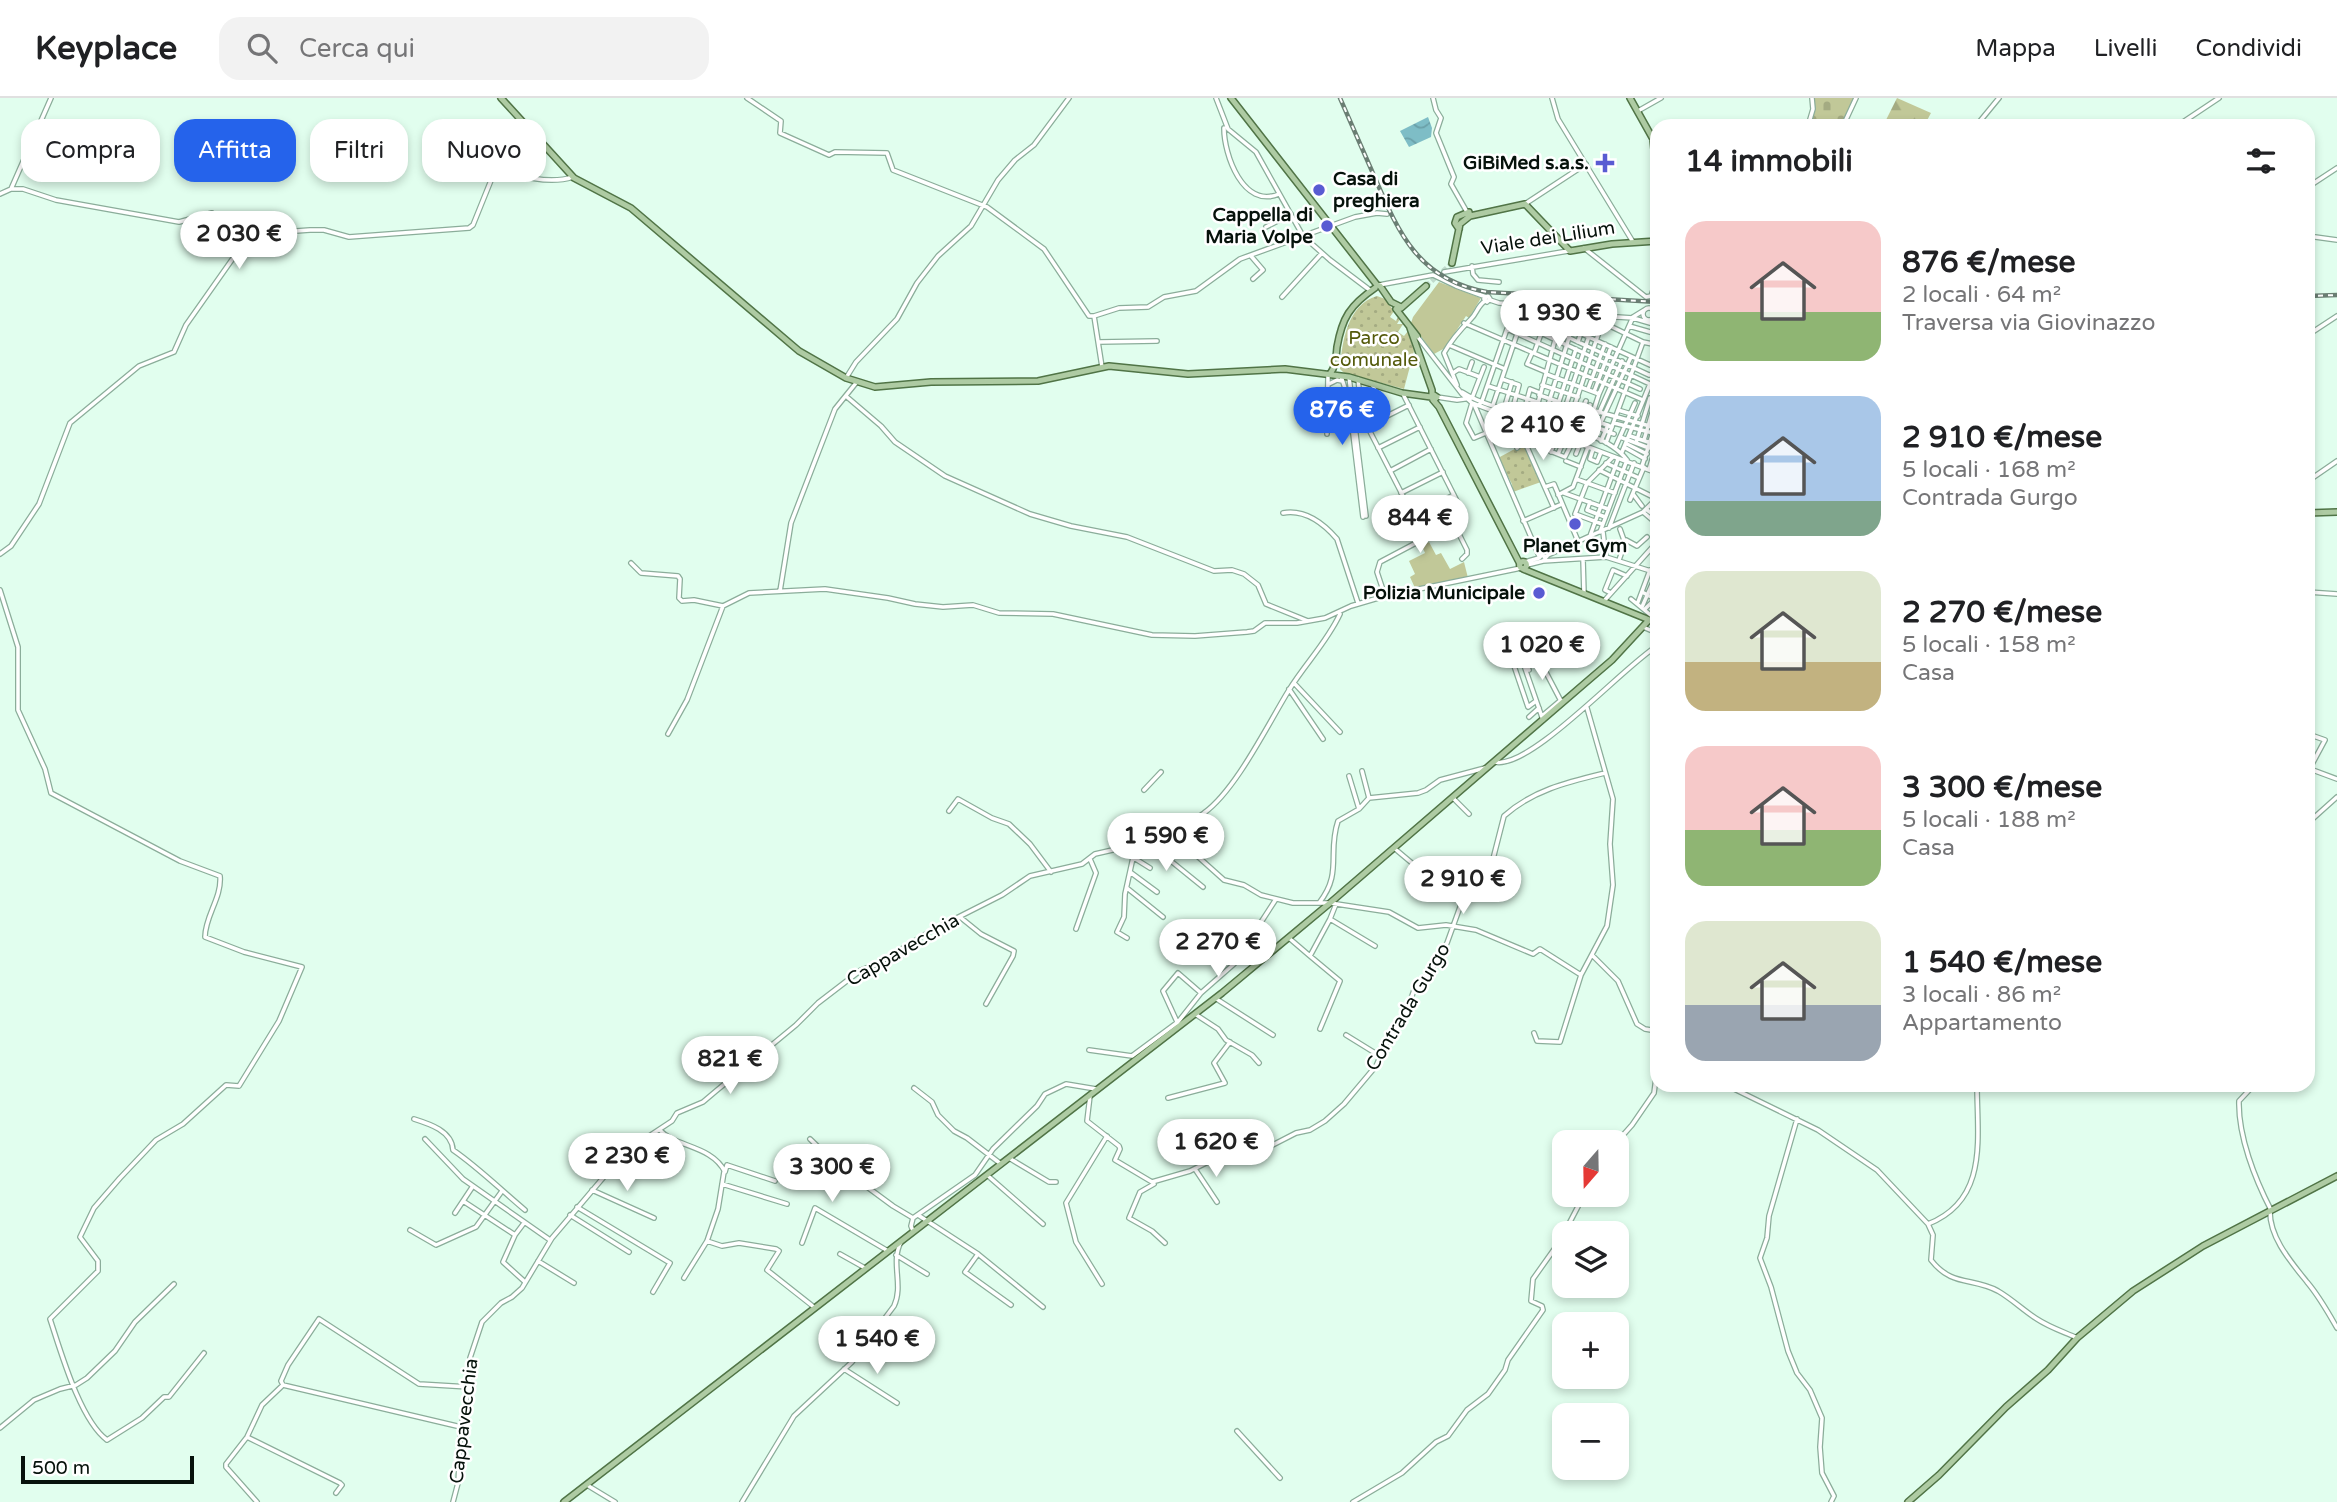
<!DOCTYPE html>
<html lang="it">
<meta charset="utf-8">
<style>
:root{--surface:#fff;--page:#f2f2f2;--text:#202124;--muted:#757577;--line:#e0e0e0;--accent:#2563eb}
body{margin:0;font-family:"Varela Round",sans-serif;background:var(--page);color:var(--text);height:100vh;display:flex;flex-direction:column;font-size:26px;white-space:nowrap}
*{box-sizing:border-box;margin:0}
p{font-size:23px;color:var(--muted)}
.icon{flex:none;width:38px;height:38px;fill:none;stroke:currentColor;stroke-width:2;stroke-linecap:round;stroke-linejoin:round}
.map{position:relative;flex:1;overflow:hidden}
.drawer{position:absolute;left:1650px;top:21px;width:665px;height:973px;display:flex;flex-direction:column;background:var(--surface);border-radius:21px;box-shadow:0 4px 10px #0003}
.drawer>*{flex:none}
.hud{position:absolute;left:21px;top:21px;width:665px;height:63px;display:flex;gap:14px}
.needle{width:46px;rotate:200deg}
.buttons{position:absolute;left:1552px;top:1032px;display:grid;gap:14px}
.buttons a{display:grid;place-items:center;width:77px;height:77px;border-radius:14px;background:var(--surface);box-shadow:0 4px 10px #0003;font-size:35px}
.scale{position:absolute;left:21px;bottom:18px;width:173px;box-sizing:border-box;padding-left:7px;border:4px solid #06120b;border-top:0;font-size:19px;line-height:24px;white-space:nowrap;color:#06120b;-webkit-text-stroke:5px #fff;paint-order:stroke}
.price{position:absolute;translate:-50% -60px;padding:0 16px;border-radius:24px;background:#fff;color:#222;font-size:23px;line-height:46px;filter:drop-shadow(0 2px 4px #0008)}
.price::after{content:'';position:absolute;left:50%;top:42px;width:21px;height:16px;margin-left:-10px;background:inherit;clip-path:polygon(0 0,100% 0,50% 100%)}
.price.current{background:var(--accent);color:#fff}
ul{padding:0;list-style:none}
li{display:flex;align-items:center;gap:21px;height:175px;padding:0 35px}
li span{display:grid;place-items:center;flex:none;width:196px;height:140px;border-radius:21px;color:#555}
li>.icon{margin-inline-start:auto}
span .icon{width:84px;height:84px;fill:#fffc;stroke-width:1}
li b{font-size:30px}
h2{display:flex;justify-content:space-between;align-items:center;height:84px;padding:0 35px;font-size:30px}
.chip{padding:0 24px;border-radius:21px;background:var(--surface);box-shadow:0 4px 10px #0003;font-size:24px;line-height:63px}
.chip.current{background:var(--accent);color:#fff}
header{display:flex;align-items:center;gap:42px;box-sizing:border-box;height:98px;padding:0 35px;background:var(--surface);border-bottom:2px solid var(--line)}
header strong{font-size:33px}
nav{display:flex;gap:38px;margin-inline-start:auto;font-size:24px}
.search{width:490px;height:63px;background:var(--page);display:flex;align-items:center;gap:18px;box-sizing:border-box;padding:0 24px;border-radius:21px;color:var(--muted);font-size:26px}
.map>svg:first-child{display:block}
</style>
<header>
<strong>Keyplace</strong>
<div class="search"><svg class="icon" aria-label="search" viewBox="0 0 24 24"><circle cx="10" cy="10" r="6"/><path d="M15 15l6 6"/></svg>Cerca qui</div>
<nav><a>Mappa</a><a>Livelli</a><a>Condividi</a></nav>
</header>
<div class="map">
<svg width="2337" height="1404" viewBox="0 0 2337 1404">
<defs>
<pattern id="forest-firs" width="22" height="20" patternUnits="userSpaceOnUse" patternTransform="scale(1.75)"><rect width="22" height="20" fill="#c1c898"/><path d="M5 1l3.5 6h-7zM16 11l3.5 6h-7z" fill="#a4ab82"/></pattern>
<pattern id="cemetery-stones" width="16" height="16" patternUnits="userSpaceOnUse" patternTransform="scale(1.75)"><rect width="16" height="16" fill="#c1c898"/><path d="M2 7V4a2 2 0 0 1 4 0v3zM10 15v-3a2 2 0 0 1 4 0v3z" fill="#a4ab82"/></pattern>
<pattern id="park-dots" width="8" height="8" patternUnits="userSpaceOnUse" patternTransform="scale(1.75)"><rect width="8" height="8" fill="#c1c898"/><path d="M2 2h.1M6 6h.1" fill="none" stroke="#a4ab82" stroke-width="1.8" stroke-linecap="round"/></pattern>
<pattern id="water-waves" width="16" height="10" patternUnits="userSpaceOnUse" patternTransform="scale(1.75)"><rect width="16" height="10" fill="#7ebdc6"/><path d="M0 5q4-4 8 0t8 0" fill="none" stroke="#6ba1a9"/></pattern>
</defs>
<rect width="100%" height="100%" fill="#e1feee"/>
<path fill="#c1c898" d="M1439 184 1481 200 1469 220 1466 218 1445 250 1434 256 1411 225 1413 219Z
M1429 444 1436 457 1441 455 1450 471 1464 464 1468 480 1415 490 1410 479 1415 476 1409 463 1425 455 1422 448Z"/>
<path fill="url(#forest-firs)" d="M1897 0 1931 15 1924 28H1883Z"/>
<path fill="url(#cemetery-stones)" d="M1814 0H1854L1842 28H1809L1815 11Z"/>
<path fill="url(#park-dots)" d="M1377 198 1385 201 1394 213 1390 219 1396 223 1398 219 1400 221 1397 226H1403L1398 234 1404 238 1408 233 1414 253 1404 291 1344 275 1340 271C1342 244 1347 207 1377 198Z
M1522 347 1525 349 1541 384 1513 394 1512 386 1498 360Z"/>
<path fill="url(#water-waves)" d="M1428 19 1432 30 1431 39 1409 49 1400 33Z"/>
<g fill="none" stroke-linecap="round" stroke-linejoin="round">
<path stroke="#c0dbcc" stroke-width="5" stroke-dasharray="5 2.5" stroke-linecap="butt" d="M1426 188 1452 165"/>
<g stroke="#8bad9a" stroke-width="6">
<path id="minor" d="M747 0 781 23 780 35 829 57 835 54 887 55 893 72 987 109 1044 151 1089 218H1094L1102 269
M1216 0 1228 31 1256 54 1303 138 1330 162 1371 193
M1433 0 1436 12 1441 20 1436 35 1454 79 1451 86 1467 114
M1552 0 1558 21 1633 144
M1638 13 1661 0
M1808 28 1813 11 1812 0
M1843 28 1856 0
M1976 28 1999 0
M2177 28 2219 0
M1224 30C1224 57 1243 111 1279 96
M2308 89 2337 70
M11 91 51 0
M0 96 11 91H23L56 102 179 124 212 115 232 141 236 156 186 227 174 254 139 268 70 325 39 406 11 448 0 456
M1525 106 1586 66
M1266 129 1291 116
M2308 138 2337 142
M232 141 254 136 310 132H324L349 139 469 130 473 127 496 70C520 78 548 87 573 79
M1584 150 1646 199 1651 198 1657 181
M1251 158 1263 172 1253 181
M1472 168 1473 176 1478 182 1499 184
M1444 174 1568 153
M1379 187 1433 177 1456 188 1486 199
M1488 198 1490 201 1487 204 1484 201Z
M1282 199 1322 155
M1490 202 1499 205 1551 209 1571 216 1633 220 1657 227
M1643 216a6 6 0 1 1 12 0a6 6 0 1 1-12 0Z
M1094 218 1119 210 1148 209 1164 199 1196 193 1240 161 1355 119 1377 115 1387 116
M1603 218 1602 225 1610 228 1613 219
M1547 220 1650 267 1657 265
M1464 225 1643 302
M1544 228 1649 277 1657 276
M1610 228 1643 244 1657 247
M1629 228 1657 236
M1541 235 1650 286
M1557 235 1564 213
M2308 237 2337 218
M1417 238 1462 296 1472 305 1657 375
M1099 244 1157 243
M1578 244 1586 218
M1449 247 1505 271
M1532 255 1527 266 1546 274
M1534 255 1551 209
M1453 275 1459 271 1480 279
M1468 275 1472 264
M1546 276 1599 296
M1341 278 1349 303 1363 419
M1349 279 1366 418
M846 280 856 264 897 221 917 185 938 158 971 128 998 82 1015 62 1034 47 1069 0
M1358 281 1362 318 1425 441
M1502 281 1519 287 1512 313
M1329 286 1337 282 1342 283
M1457 287 1444 255C1452 241 1459 233 1470 222 1477 216 1477 208 1485 203
M1542 287 1578 299
M1373 288 1387 318
M1488 288 1537 304
M1588 291 1605 246
M1462 294C1503 321 1599 324 1627 362
M1594 294 1611 249
M1539 297 1559 304
M847 299 881 328 895 344 945 378 1030 416 1071 428 1127 439 1214 473 1232 472 1244 476 1258 487 1266 506 1308 523
M1437 299 1457 302 1472 300 1484 269
M1472 305 1466 325 1474 340 1486 335
M1474 306 1539 458
M1479 307 1482 303 1507 231 1640 291
M1493 307 1517 236
M1537 307 1614 336
M1504 311 1512 284
M1588 311 1657 330
M1618 312 1638 318
M1573 314 1612 329
M1599 315 1622 263
M1523 317 1530 291 1540 295
M1528 318 1531 308
M1534 320 1555 242
M1543 323 1576 217
M1552 325 1576 251
M1614 325 1657 336
M1367 328 1409 307
M1559 328 1589 238
M1567 330 1602 225
M1574 332 1586 303
M1580 334 1590 307
M1327 336 1328 278
M1586 336 1599 296 1633 219 1646 211
M1630 338 1651 345
M1594 339 1631 259
M1620 339 1649 350
M1644 342 1657 298 1650 286
M1601 343 1608 327
M1530 345 1565 359 1573 343
M1606 345 1643 244
M1636 345 1650 300
M1627 346 1647 356
M1533 347 1540 331
M1527 349 1554 410
M1624 349 1645 361
M1378 350 1420 329
M1517 350 1521 346 1529 326
M1543 350 1549 334
M1615 350 1635 305
M1593 351 1590 361 1597 364 1601 354
M1551 354 1557 337
M1622 354 1650 286
M1558 356 1565 340
M1576 356 1580 346
M1566 363 1581 369
M1606 365 1639 380
M1642 368 1657 322
M1599 372 1657 401
M1649 372 1657 344
M1390 373 1431 351
M1576 381 1615 395
M2308 383 2337 363
M1545 389 1554 386 1578 443
M1401 395 1443 374
M1564 395 1608 411
M1633 396 1642 408
M1558 397 1573 389 1588 349
M1630 402 1644 369
M1590 404 1587 412 1605 419
M1647 412 1657 419
M1643 414 1657 426
M1283 415C1305 411 1324 426 1337 441L1358 505
M1413 417 1454 397
M1578 417 1575 416 1587 385 1613 359
M1578 417 1602 426
M1523 423 1562 406
M1454 426 1467 452V456L1462 461
M1609 430 1634 365
M1600 434 1627 362
M1603 434 1606 459
M1590 438 1618 361
M1626 442 1637 448 1647 439
M1583 461 1584 496
M1619 462 1625 445 1620 431
M1543 463 1606 459 1657 475
M1525 464 1539 460 1542 457 1545 459
M631 465 641 475 678 478 680 481 679 500 682 503 694 502 723 508 749 495 825 491 888 500 915 506 943 509 973 507 999 515 1053 516 1152 537 1195 538 1247 534 1254 533 1265 525H1297L1325 520 1351 508 1385 498 1521 470
M1527 467 1543 463 1548 457 1643 414 1657 400
M1652 488 1657 493
M0 492 18 549V612L45 671 51 695 180 763 220 778C222 800 205 818 205 839L244 854 302 869 279 923 239 988 226 987 183 1026 156 1042 120 1080 94 1110 80 1139 98 1163V1173L50 1221C61 1254 80 1322 107 1342L142 1320 164 1299H169L204 1255
M780 493 791 425 835 311 856 285
M1642 494 1657 502
M2308 494 2337 496
M1611 495 1605 492 1613 472 1627 478
M1385 498 1377 474 1380 464 1465 419 1403 296
M1631 501 1653 519
M1604 503 1657 444
M1638 504 1650 472
M1650 506 1657 513
M1642 509 1657 475
M1645 511 1655 501
M1340 516C1327 544 1305 566 1289 592 1268 626 1236 692 1204 715 1193 724 1177 725 1165 733L1176 747 1195 756 1224 782 1244 787 1261 797 1293 805H1330L1389 814 1418 830 1446 827 1476 832 1533 856 1540 851 1581 877
M1643 529 1657 535
M1529 542 1562 605
M1529 572 1527 566 1539 560
M1294 585 1340 634
M1289 591 1323 641
M1536 603 1528 609 1510 556 1519 553 1543 622
M1542 618 1561 602
M1529 619 1539 610
M668 636 687 602 723 508
M2308 636 2325 642 2310 670
M1495 664C1530 672 1624 568 1657 548
M2310 671 2337 681
M1362 673 1369 700
M1349 678 1359 711
M1144 692 1161 674
M1453 700 1469 716
M949 713 958 701 992 720 1009 726 1030 746 1051 774
M2308 725 2337 699
M1145 742 1203 789
M1394 750 1425 776
M1134 760 1150 770
M1130 774 1157 794
M1127 790 1163 819
M1319 805C1343 775 1327 755 1338 723L1359 711 1369 700 1418 695 1426 692 1440 682 1485 670
M1336 806 1330 821 1375 848
M960 819 981 836 1014 853 1013 858 986 906
M1076 831 1096 775 1090 761
M1127 840 1117 834 1124 819 1125 796 1136 746
M1289 840 1310 858 1330 821
M1592 857 1618 883 1637 926 1645 931 1657 933
M1310 858 1340 883 1320 931
M1215 900 1273 937
M1195 916 1218 931 1226 942 1252 957 1259 965
M1178 926 1163 893 1178 875 1201 895
M1534 935 1537 943 1560 944 1581 877 1607 828 1613 787 1610 746 1613 701 1587 610
M1346 937 1380 958
M1089 952 1132 958 1178 924 1201 895 1234 866 1276 801
M1726 987 1818 1032 1877 1072 1928 1126 1933 1137 1931 1162C1952 1189 1972 1179 1998 1193 2012 1201 2024 1213 2037 1221 2049 1229 2064 1234 2077 1240
M2254 987 2239 1003C2238 1038 2255 1081 2271 1112
M914 990 932 1004 938 1017 954 1033 967 1040 1001 1066
M1090 998 1087 1023 1119 1048 1120 1051 1115 1062 1152 1084 1190 1073 1234 1051 1261 1053 1296 1035 1310 1032 1325 1023 1344 1006 1376 968 1388 941 1405 918 1414 892 1430 874 1447 845 1464 798 1484 777 1493 761 1504 718C1533 692 1568 684 1605 675
M1168 1000 1225 985 1214 965 1230 944
M414 1021C430 1026 452 1033 453 1052 479 1070 501 1092 525 1112
M1797 1021 1769 1118 1767 1140 1760 1160 1771 1189 1788 1253 1797 1275 1810 1292 1822 1320 1820 1349 1822 1375 1834 1398 1831 1404
M660 1032C674 1049 712 1047 725 1074L727 1067 775 1083
M425 1041 463 1081 550 1142
M810 1041 836 1066 893 1108 913 1120
M1616 1045 1632 1027 1654 995 1657 972
M1009 1060 1049 1084H1056
M1195 1071 1217 1104
M987 1077 1043 1126
M722 1086 787 1106
M1154 1086 1140 1094 1129 1120 1152 1133 1165 1145
M592 1092 654 1120
M463 1103 515 1137
M577 1109 670 1165 653 1194
M2270 1112C2269 1139 2291 1164 2307 1184 2319 1198 2328 1214 2337 1230
M455 1115 473 1088
M570 1117 629 1154
M918 1117 978 1156 1043 1209
M524 1125 515 1137 503 1164 525 1184
M1928 1126C1989 1102 1977 1040 1977 987
M410 1132 436 1147 476 1129 502 1093
M913 1133 911 1128 913 1120 975 1077 993 1051 1037 1008 1045 996 1066 986 1096 991
M707 1143 718 1111 724 1074
M802 1145 815 1110 888 1153
M840 1156 865 1170
M978 1156 965 1174 1011 1207
M896 1157 927 1176
M538 1163 574 1185
M684 1180 707 1143 722 1148 739 1145 776 1151 779 1153 767 1172 814 1209
M1102 1186 1076 1144 1066 1105 1107 1038
M844 1271 897 1305
M461 1329 283 1287 281 1283 288 1267 319 1221 419 1286 469 1289
M0 1330 34 1302 60 1291 76 1287 87 1280 115 1253 135 1224 174 1186
M1237 1333 1280 1380
M247 1339 340 1385 342 1387 336 1395
M587 1387 615 1404
M257 1404 226 1369V1366L247 1339 262 1307 283 1287
M453 1404 458 1385 461 1329 469 1289 470 1260 482 1224 501 1205 512 1199 522 1190 552 1140 625 1054 672 1023 677 1015 703 1004 716 993 796 927 818 905 861 872 877 866 929 834 1002 797 1030 778 1082 766 1095 756 1130 748 1165 733
M742 1404 794 1318 852 1264 894 1208C904 1187 890 1164 901 1144
M1353 1404 1402 1375 1436 1344 1448 1338 1467 1312 1488 1296 1505 1272 1508 1262 1543 1212 1542 1208 1531 1203 1533 1181 1560 1143 1584 1097"/>
</g>
<g stroke="#507446" stroke-width="8">
<path id="major" d="M501 0 574 80 631 110 799 253 846 280 875 289 931 284 1038 283 1109 268 1188 276 1285 271 1349 279 1402 295 1431 299
M1231 0 1377 187 1380 188 1391 204 1401 209 1398 212
M1630 0 1653 41 1657 82
M1470 118 1525 106 1570 153 1612 146 1657 143
M1452 165 1460 126 1470 118 1469 114 1457 119 1455 125 1459 131
M1401 210 1426 188
M1396 211 1417 238
M1410 230 1432 292V298
M1330 276C1336 268 1336 259 1337 249 1342 220 1350 207 1375 190
M1434 297 1437 299 1434 302 1431 299Z
M1433 302 1439 309 1520 466
M2308 415 2337 414
M1519.5 467a3.5 3.5 0 1 1 7 0a3.5 3.5 0 1 1-7 0Z
M1523 471 1657 525
M564 1404 1222 895 1330 805 1584 586 1612 562 1649 522
M1908 1404 1939 1377 2006 1309 2048 1272 2077 1240 2133 1193 2203 1148 2337 1078"/>
</g>
<use href="#minor" stroke="#fff" stroke-width="3.5"/>
<use href="#major" stroke="#aecba3" stroke-width="5"/>
<g stroke="#6a7e73" stroke-width="4.5">
<path id="rail" d="M1340 0C1352 27 1363 53 1375 80 1399 136 1419 182 1487 194L1657 204
M2308 198 2337 197"/>
</g>
<use href="#rail" stroke="#fff" stroke-width="2" stroke-dasharray="5" stroke-linecap="butt"/>
</g>
<g fill="#595bd2" stroke="#fff" stroke-width="2.5">
<path d="M1601.5 54.5h7v7h7v7h-7v7h-7v-7h-7v-7h7z"/>
<circle cx="1319" cy="92" r="7"/>
<circle cx="1327" cy="128" r="7"/>
<circle cx="1575" cy="426" r="7"/>
<circle cx="1539" cy="495" r="7"/>
</g>
<g text-anchor="middle" dominant-baseline="central" stroke-width="5" stroke-linejoin="round" paint-order="stroke">
<g font-size="19" font-weight="bold" fill="#06120b" stroke="#fff" text-anchor="end">
<text x="1589" y="65">GiBiMed s.a.s.</text>
<text x="1333" y="81" text-anchor="start">Casa di<tspan x="1333" dy="22">preghiera</tspan></text>
<text x="1313" y="117">Cappella di<tspan x="1313" dy="22">Maria Volpe</tspan></text>
<text x="1575" y="448" text-anchor="middle">Planet Gym</text>
<text x="1525" y="495">Polizia Municipale</text>
</g>
<g font-size="19" fill="#06120b" stroke="#fff">
<text transform="translate(1548 140) rotate(-9)">Viale dei Lilium</text>
<text transform="translate(903 852) rotate(-30)">Cappavecchia</text>
<text transform="translate(1408 909) rotate(-59)">Contrada Gurgo</text>
<text transform="translate(464 1323) rotate(-83)">Cappavecchia</text>
</g>
<g font-size="19" fill="#545a0b" stroke="#fff">
<text x="1374" y="240">Parco<tspan x="1374" dy="22">comunale</tspan></text>
</g>
</g>
</svg>
<div class="buttons">
<a><svg class="needle" viewBox="-14 -14 28 28"><path d="M0-13l5 13h-10z" fill="#e53935"/><path d="M0 13l5-13h-10z" fill="#757577"/></svg></a>
<a><svg class="icon" aria-label="layers" viewBox="0 0 24 24"><path d="M12 4l9 5-9 5-9-5zM3 14l9 5 9-5"/></svg></a>
<a>+</a>
<a>−</a>
</div>
<div class="scale">500 m</div>
<b class="price" style="left:239px;top:173px">2 030 €</b>
<b class="price" style="left:1559px;top:252px">1 930 €</b>
<b class="price current" style="left:1342px;top:349px">876 €</b>
<b class="price" style="left:1543px;top:364px">2 410 €</b>
<b class="price" style="left:1420px;top:457px">844 €</b>
<b class="price" style="left:1542px;top:584px">1 020 €</b>
<b class="price" style="left:1166px;top:775px">1 590 €</b>
<b class="price" style="left:1463px;top:818px">2 910 €</b>
<b class="price" style="left:1218px;top:881px">2 270 €</b>
<b class="price" style="left:730px;top:998px">821 €</b>
<b class="price" style="left:1216px;top:1081px">1 620 €</b>
<b class="price" style="left:627px;top:1095px">2 230 €</b>
<b class="price" style="left:832px;top:1106px">3 300 €</b>
<b class="price" style="left:877px;top:1278px">1 540 €</b>
<div class="hud">
<a class="chip">Compra</a>
<a class="chip current">Affitta</a>
<a class="chip">Filtri</a>
<a class="chip">Nuovo</a>
</div>
<section class="drawer">
<h2>14 immobili<svg class="icon" aria-label="filters" viewBox="0 0 24 24"><path d="M4 7h16M4 17h16"/><circle cx="9" cy="7" r="2"/><circle cx="15" cy="17" r="2"/></svg></h2>
<ul>
<li><span style="background:linear-gradient(#f6c9c9 65%,#8fb573 0)"><svg class="icon" aria-label="home" viewBox="0 0 24 24"><path d="M3 11l9-7 9 7M6 9v11h12V9"/></svg></span><div><b>876 €/mese</b><p>2 locali · 64 m²</p><p>Traversa via Giovinazzo</p></div></li>
<li><span style="background:linear-gradient(#a9c7e8 75%,#7fa58c 0)"><svg class="icon" aria-label="home" viewBox="0 0 24 24"><path d="M3 11l9-7 9 7M6 9v11h12V9"/></svg></span><div><b>2 910 €/mese</b><p>5 locali · 168 m²</p><p>Contrada Gurgo</p></div></li>
<li><span style="background:linear-gradient(#dfe7d0 65%,#c2b280 0)"><svg class="icon" aria-label="home" viewBox="0 0 24 24"><path d="M3 11l9-7 9 7M6 9v11h12V9"/></svg></span><div><b>2 270 €/mese</b><p>5 locali · 158 m²</p><p>Casa</p></div></li>
<li><span style="background:linear-gradient(#f6c9c9 60%,#8fb573 0)"><svg class="icon" aria-label="home" viewBox="0 0 24 24"><path d="M3 11l9-7 9 7M6 9v11h12V9"/></svg></span><div><b>3 300 €/mese</b><p>5 locali · 188 m²</p><p>Casa</p></div></li>
<li><span style="background:linear-gradient(#dfe7d0 60%,#9aa5b1 0)"><svg class="icon" aria-label="home" viewBox="0 0 24 24"><path d="M3 11l9-7 9 7M6 9v11h12V9"/></svg></span><div><b>1 540 €/mese</b><p>3 locali · 86 m²</p><p>Appartamento</p></div></li>
</ul>
</section>
</div>
